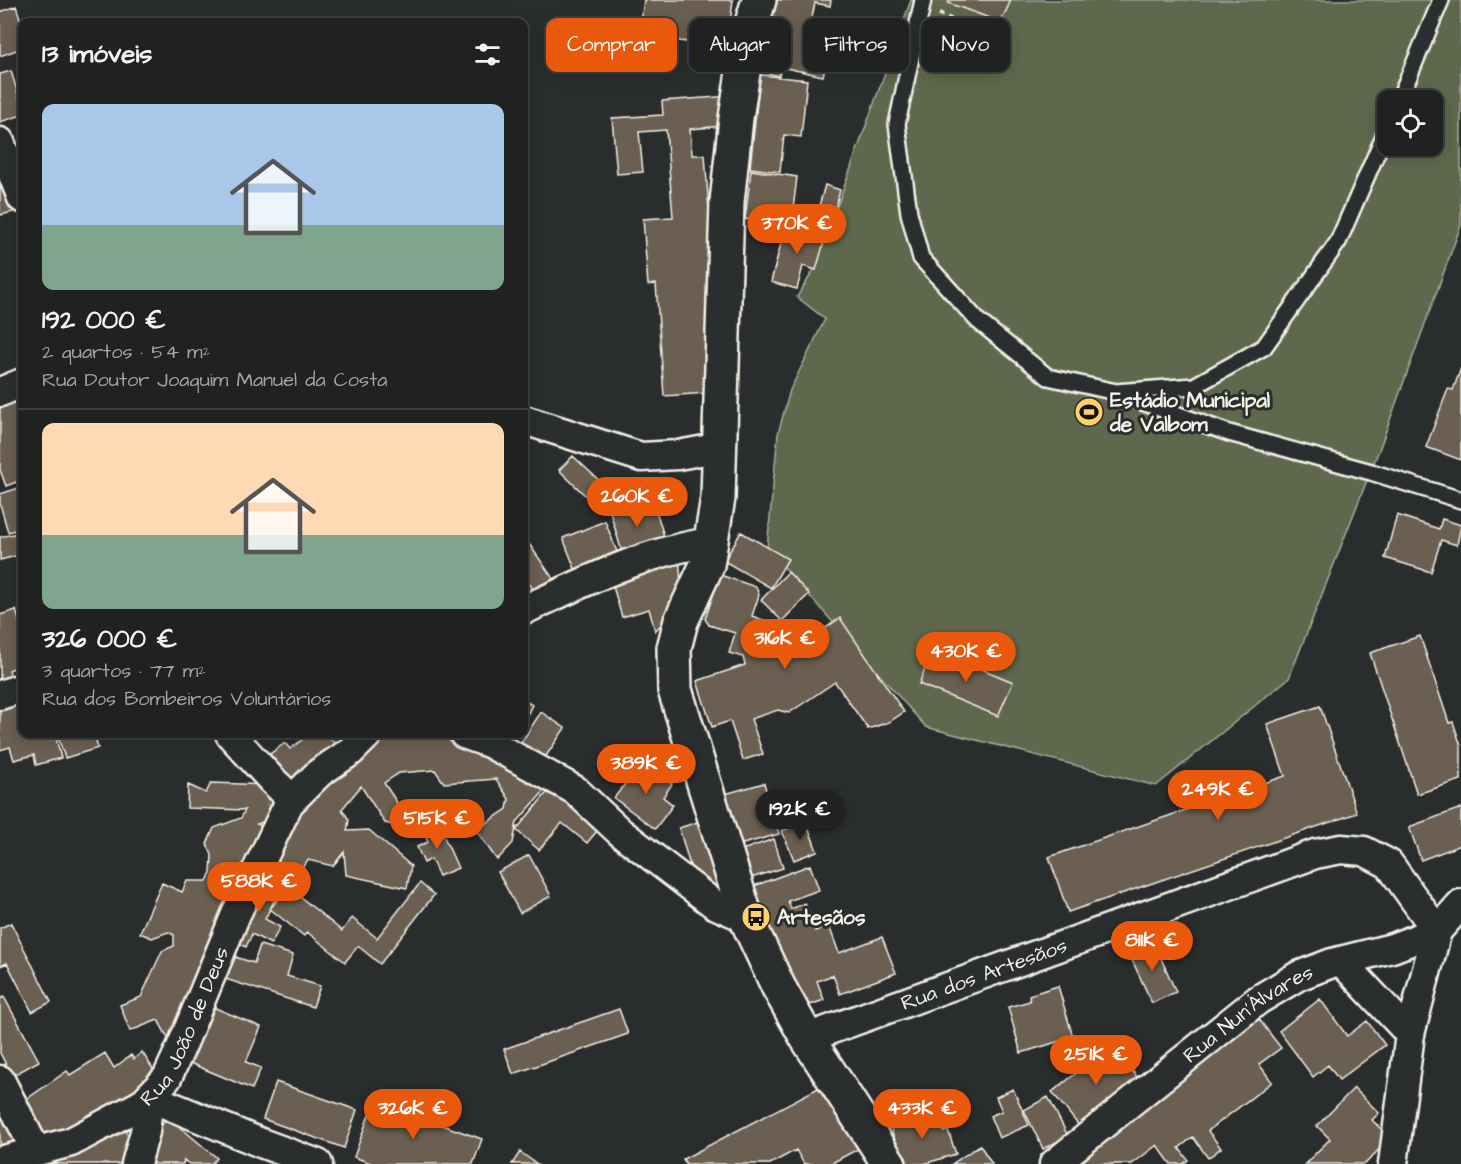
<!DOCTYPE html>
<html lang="pt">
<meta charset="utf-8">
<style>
:root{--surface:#202222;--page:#282a2a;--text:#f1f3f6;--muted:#a2a4a5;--line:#3d3f40;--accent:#ea580c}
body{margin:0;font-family:"Architects Daughter",sans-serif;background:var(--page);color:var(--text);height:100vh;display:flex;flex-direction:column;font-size:22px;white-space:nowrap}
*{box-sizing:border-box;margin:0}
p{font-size:20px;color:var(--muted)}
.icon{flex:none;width:33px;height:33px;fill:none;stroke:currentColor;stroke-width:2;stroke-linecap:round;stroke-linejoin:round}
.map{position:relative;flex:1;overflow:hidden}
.side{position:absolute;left:18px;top:18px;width:510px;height:720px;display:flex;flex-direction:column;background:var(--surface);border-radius:12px;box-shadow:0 3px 15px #0003,0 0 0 2px var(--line)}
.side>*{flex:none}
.guide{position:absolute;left:546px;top:18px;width:570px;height:54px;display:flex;gap:12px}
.fabs{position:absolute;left:1377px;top:90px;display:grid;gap:12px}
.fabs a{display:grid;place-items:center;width:66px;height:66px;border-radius:12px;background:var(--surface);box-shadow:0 3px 15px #0003,0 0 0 2px var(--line);font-size:30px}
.price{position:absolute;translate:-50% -51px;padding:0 14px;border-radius:21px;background:var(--accent);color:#fff;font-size:20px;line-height:39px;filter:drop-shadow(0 2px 3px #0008)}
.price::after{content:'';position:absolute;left:50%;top:36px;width:18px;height:14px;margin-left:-9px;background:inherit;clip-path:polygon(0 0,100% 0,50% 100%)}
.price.current{background:#222;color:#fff}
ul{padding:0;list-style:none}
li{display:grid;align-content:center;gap:12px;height:318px;padding:0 24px}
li+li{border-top:2px solid var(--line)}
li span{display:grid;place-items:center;height:186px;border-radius:12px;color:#555}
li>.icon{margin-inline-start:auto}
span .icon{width:108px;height:108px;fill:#fffc;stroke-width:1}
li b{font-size:26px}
h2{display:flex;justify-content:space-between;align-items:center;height:72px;padding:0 24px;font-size:26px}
.pill{padding:0 21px;border-radius:12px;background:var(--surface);box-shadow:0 3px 15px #0003,0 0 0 2px var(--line);font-size:21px;line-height:54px}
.pill.current{background:var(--accent);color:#fff}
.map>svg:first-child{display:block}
</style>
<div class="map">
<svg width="1461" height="1164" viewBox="0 0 1461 1164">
<rect width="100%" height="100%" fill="#2a2d2e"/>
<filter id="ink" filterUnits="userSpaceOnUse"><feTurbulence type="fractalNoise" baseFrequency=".0167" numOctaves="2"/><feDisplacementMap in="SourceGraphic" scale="12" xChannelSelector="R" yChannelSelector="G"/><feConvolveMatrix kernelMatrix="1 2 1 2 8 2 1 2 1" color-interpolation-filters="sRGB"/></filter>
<g filter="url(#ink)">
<path fill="#5e674e" stroke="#a9ac9b" stroke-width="1.5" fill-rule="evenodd" d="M911 0H1461V225L1379 450 1289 678 1156 786 926 727 767 548 778 434 790 390 825 319 797 297 815 268ZM1388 100H1432V146H1388Z"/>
<path fill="#6a5e51" stroke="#f4f1e8" stroke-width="1.5" d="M644 0H733L727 47 639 36Z
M776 0H831L830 6 815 3 809 32 832 37 823 76 781 67 779 76 761 72Z
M950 0H1011L1001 22 948 3Z
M16 6 22 24V48L0 56V12Z
M11 71 22 107V115L0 122V74Z
M760 75 807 80 801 137 784 135 780 172 750 168Z
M732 96 734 125 690 129 692 155H705L722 392 664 396 656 284 648 285 643 219 673 217 666 130 639 132 643 172 617 174 612 118 663 115 662 101Z
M0 163 22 210 0 215Z
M751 170 797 177 791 225 745 219Z
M825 185 840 190 829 232 813 227Z
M786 224 826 235 816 270 803 266 797 289 771 282Z
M1461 368V460L1426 447 1448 389 1453 390Z
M22 390V480L6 486 0 470V398Z
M573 456 605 486 591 501 559 470Z
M22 487V528L8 532 0 504V494Z
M630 498 634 510 654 504 667 546 624 559 608 505Z
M1397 515 1439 529 1442 519 1461 525 1457 545 1441 540 1431 572 1385 558Z
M605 521 619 557 577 574 563 538Z
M22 532V565L20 555 0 560V537Z
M741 532 788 559 771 588 724 561Z
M527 541 554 580 535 592 524 576V544Z
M679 553 682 603 655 631 649 609 622 617 610 576Z
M788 572 809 594 782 621 761 600Z
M720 575 756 587 759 595 752 616 777 625 783 641 804 649 810 632 817 634 840 618 904 712 889 722 868 729 835 682 789 713 778 710 751 719 763 754 743 760 730 721 712 727 697 681 745 665 743 657 729 653 735 633 709 625 705 619Z
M16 610 21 627 22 626V665L9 670 14 686 0 690V615Z
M1420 636 1449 723 1453 722 1461 746V780L1417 794 1370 653Z
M933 649 1013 682 998 716 919 684Z
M22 692V734H55L61 758 36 765 34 755 14 760 10 747 0 750V697Z
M524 700 532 705 524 721Z
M1320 706 1357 813 1068 912 1049 857 1285 776 1267 724Z
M541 712 565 728 544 759 520 744Z
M57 734H94L98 748 65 758Z
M303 734H327L339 749 293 784 270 754 285 743 290 749 306 737Z
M413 734H479L545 790 517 822 513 843 497 860 476 830 507 809 509 799 496 779 444 783 435 770 399 773 384 783 409 821 408 828 385 823 361 786 342 809 349 820 347 831 369 830 411 866 407 888 346 875 344 852 333 866 308 860 289 883 267 849 339 765 381 736Z
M642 762 672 784 663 797 673 805 655 829 614 798Z
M211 783 269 785 268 820 257 824 269 829 174 1049 158 1020 130 1031 120 1005 141 997 162 951 174 946V935L168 932 152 938 140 933 162 883 182 892 187 881H207L211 872 212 855 207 844 214 828 241 818 245 810 187 808 188 785 206 793Z
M764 783 779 834 739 845 725 794Z
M554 784 602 825 587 843 562 823 539 850 516 830Z
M1461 808V845L1421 860 1409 827Z
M707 819 727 884 698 893 679 828Z
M437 821 458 868 439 876 431 859 424 863 417 847 428 842 422 828Z
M806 821 817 851 794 860 782 831Z
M774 839 783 868 751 878 742 850Z
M529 855 551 896 520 913 498 872Z
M810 865 819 890 788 901 791 909 805 903 815 931 829 926 839 953 882 937 896 973 840 994 833 975 817 981 824 1000 799 1009 754 886Z
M264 871 284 881 265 919 280 927 271 944 252 934 246 947 229 938Z
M420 883 434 895 380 964 358 946 345 962 307 932 304 936 270 909 288 887 342 931 352 918 377 938Z
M11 923 51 1002 32 1012 7 963 0 966V928Z
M1137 942 1143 954 1156 947 1176 992 1152 1003 1126 947Z
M260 945 293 955 287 976 320 986 313 1007 219 977 226 954 254 963Z
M1058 986 1073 1037 1021 1053 1008 1007 1030 1001 1029 995Z
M4 997 39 1061 12 1076 0 1053V999Z
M1320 999 1347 1036 1367 1021 1385 1045 1339 1080 1328 1065 1313 1077 1279 1031Z
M208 1005 261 1027 246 1062 261 1068 252 1089 185 1061Z
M619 1009 628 1034 513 1074 504 1049Z
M1258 1018 1281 1048 1259 1064 1272 1082 1208 1131 1221 1148 1208 1158 1193 1137 1179 1148 1188 1160 1183 1164H1171L1157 1145 1132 1164H1066Z
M1113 1045 1140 1081 1080 1127 1052 1092Z
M142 1052 157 1075 92 1123 37 1140 21 1103 67 1071 70 1075 105 1053 114 1068 131 1055 134 1059Z
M276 1082 357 1110 344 1148 263 1119Z
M826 1084 860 1148 830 1164H804L796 1150 770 1164H686L683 1159Z
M1354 1088 1379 1113 1372 1120 1390 1138 1365 1164H1305L1330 1139 1317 1126Z
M1013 1089 1029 1125 999 1138 990 1116 1002 1111 996 1097Z
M1048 1097 1068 1136 1043 1149 1024 1110Z
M0 1101 27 1140 0 1149Z
M374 1101 482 1139 473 1164H373L354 1157Z
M937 1111 944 1132 948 1130 956 1154 924 1164H902L890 1125Z
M168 1117 217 1158 211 1164H189L184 1160 183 1164H141L149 1142Z
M118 1121 139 1151 134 1164H43Z
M980 1145 992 1164H952Z
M520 1152 537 1164H512Z"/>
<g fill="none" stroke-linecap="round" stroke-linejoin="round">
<g stroke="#f4f1e8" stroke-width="20">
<path id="lane" d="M923 0 897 124 909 213 921 258 978 321 1048 377 1116 392 1194 386 1264 347 1338 242 1388 127
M1399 100 1441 0
M1120 394 1229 433 1371 472 1461 500"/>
</g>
<g stroke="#f4f1e8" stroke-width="33">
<g id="street">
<path d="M0 142 22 198"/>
<path d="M0 392 22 383"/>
<path d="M524 420 641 457 678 455 721 447"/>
<path d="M524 610C584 582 645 551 712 542"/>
<path d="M0 695 22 688"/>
<path d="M230 734 272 780 292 799"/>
<path d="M464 734 489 743 575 790 620 832 714 904 746 918"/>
<path d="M1341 961 1410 1034"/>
<path id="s1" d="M807 1038 1315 854 1341 849 1364 851 1389 864 1437 931"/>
<path d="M0 1080 36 1151"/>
<path id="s2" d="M0 1161 71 1142 142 1104 167 1078 183 1043 236 914 289 803 319 773 350 752 368 734"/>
<path d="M136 1164 145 1132 149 1097 261 1143 318 1164"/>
<path id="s3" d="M1054 1164 1258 1000 1298 976 1332 963 1392 948 1437 931 1461 904"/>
<path d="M1393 1164 1410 1034 1437 931"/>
</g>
</g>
<g stroke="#f4f1e8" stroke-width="38">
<path id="secondary" d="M759 0 749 33 736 118 727 202 718 498 707 565 681 621 674 648 675 690 746 918 778 986 807 1038 889 1164"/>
</g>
<path stroke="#f4f1e8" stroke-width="4" stroke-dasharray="4.5 4.5" stroke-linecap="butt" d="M939 14 986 34"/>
<use href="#lane" stroke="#2a2d2e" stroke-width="15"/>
<use href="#street" stroke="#2a2d2e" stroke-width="28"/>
<use href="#secondary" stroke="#2a2d2e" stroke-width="33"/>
</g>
</g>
<defs>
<g id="stadium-disc" transform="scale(1.5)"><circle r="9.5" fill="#ffd166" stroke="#2a2d2e"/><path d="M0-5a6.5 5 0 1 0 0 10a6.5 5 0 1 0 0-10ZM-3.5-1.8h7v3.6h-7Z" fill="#111"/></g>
<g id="bus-disc" transform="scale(1.5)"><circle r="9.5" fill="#ffd166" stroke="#2a2d2e"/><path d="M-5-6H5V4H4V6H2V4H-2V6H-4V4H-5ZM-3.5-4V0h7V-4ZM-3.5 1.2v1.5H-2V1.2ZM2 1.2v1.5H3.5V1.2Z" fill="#111"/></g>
</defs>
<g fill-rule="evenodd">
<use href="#stadium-disc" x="1089" y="412"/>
<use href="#bus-disc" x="756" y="917"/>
</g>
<g text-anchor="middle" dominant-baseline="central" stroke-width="6" stroke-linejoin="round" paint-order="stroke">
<g font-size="21" font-weight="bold" fill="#f4f1e8" stroke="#2a2d2e" text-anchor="start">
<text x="1110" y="400">Estádio Municipal<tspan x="1110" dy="24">de Valbom</tspan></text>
<text x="777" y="917">Artesãos</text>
</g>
<g font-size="21" fill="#f4f1e8" stroke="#2a2d2e">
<text stroke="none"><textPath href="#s1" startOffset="188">Rua dos Artesãos</textPath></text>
<text stroke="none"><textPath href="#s3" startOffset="246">Rua Nun'Álvares</textPath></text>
<text stroke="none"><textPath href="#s2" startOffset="244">Rua João de Deus</textPath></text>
</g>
</g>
</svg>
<div class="fabs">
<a><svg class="icon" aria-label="locate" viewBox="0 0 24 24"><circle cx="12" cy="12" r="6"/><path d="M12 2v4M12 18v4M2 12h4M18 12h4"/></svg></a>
</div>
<b class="price" style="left:797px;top:255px">370K €</b>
<b class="price" style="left:637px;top:528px">260K €</b>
<b class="price" style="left:785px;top:670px">316K €</b>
<b class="price" style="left:966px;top:683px">430K €</b>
<b class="price" style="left:646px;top:795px">389K €</b>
<b class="price" style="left:1218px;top:821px">249K €</b>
<b class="price current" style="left:800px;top:841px">192K €</b>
<b class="price" style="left:437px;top:850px">515K €</b>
<b class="price" style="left:259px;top:913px">588K €</b>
<b class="price" style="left:1152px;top:972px">811K €</b>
<b class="price" style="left:1096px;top:1086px">251K €</b>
<b class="price" style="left:413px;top:1140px">326K €</b>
<b class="price" style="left:922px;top:1140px">433K €</b>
<div class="guide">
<a class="pill current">Comprar</a>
<a class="pill">Alugar</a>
<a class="pill">Filtros</a>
<a class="pill">Novo</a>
</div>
<section class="side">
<h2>13 imóveis<svg class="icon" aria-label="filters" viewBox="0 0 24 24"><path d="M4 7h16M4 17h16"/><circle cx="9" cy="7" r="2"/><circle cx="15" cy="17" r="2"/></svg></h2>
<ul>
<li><span style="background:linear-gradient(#a9c7e8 65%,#7fa58c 0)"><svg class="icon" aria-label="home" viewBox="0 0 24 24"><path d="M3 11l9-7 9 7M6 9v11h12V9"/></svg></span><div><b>192 000 €</b><p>2 quartos · 54 m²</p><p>Rua Doutor Joaquim Manuel da Costa</p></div></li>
<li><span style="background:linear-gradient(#ffd9b3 60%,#7fa58c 0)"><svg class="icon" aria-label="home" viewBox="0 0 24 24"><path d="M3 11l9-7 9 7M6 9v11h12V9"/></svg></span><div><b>326 000 €</b><p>3 quartos · 77 m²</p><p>Rua dos Bombeiros Voluntários</p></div></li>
</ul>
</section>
</div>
